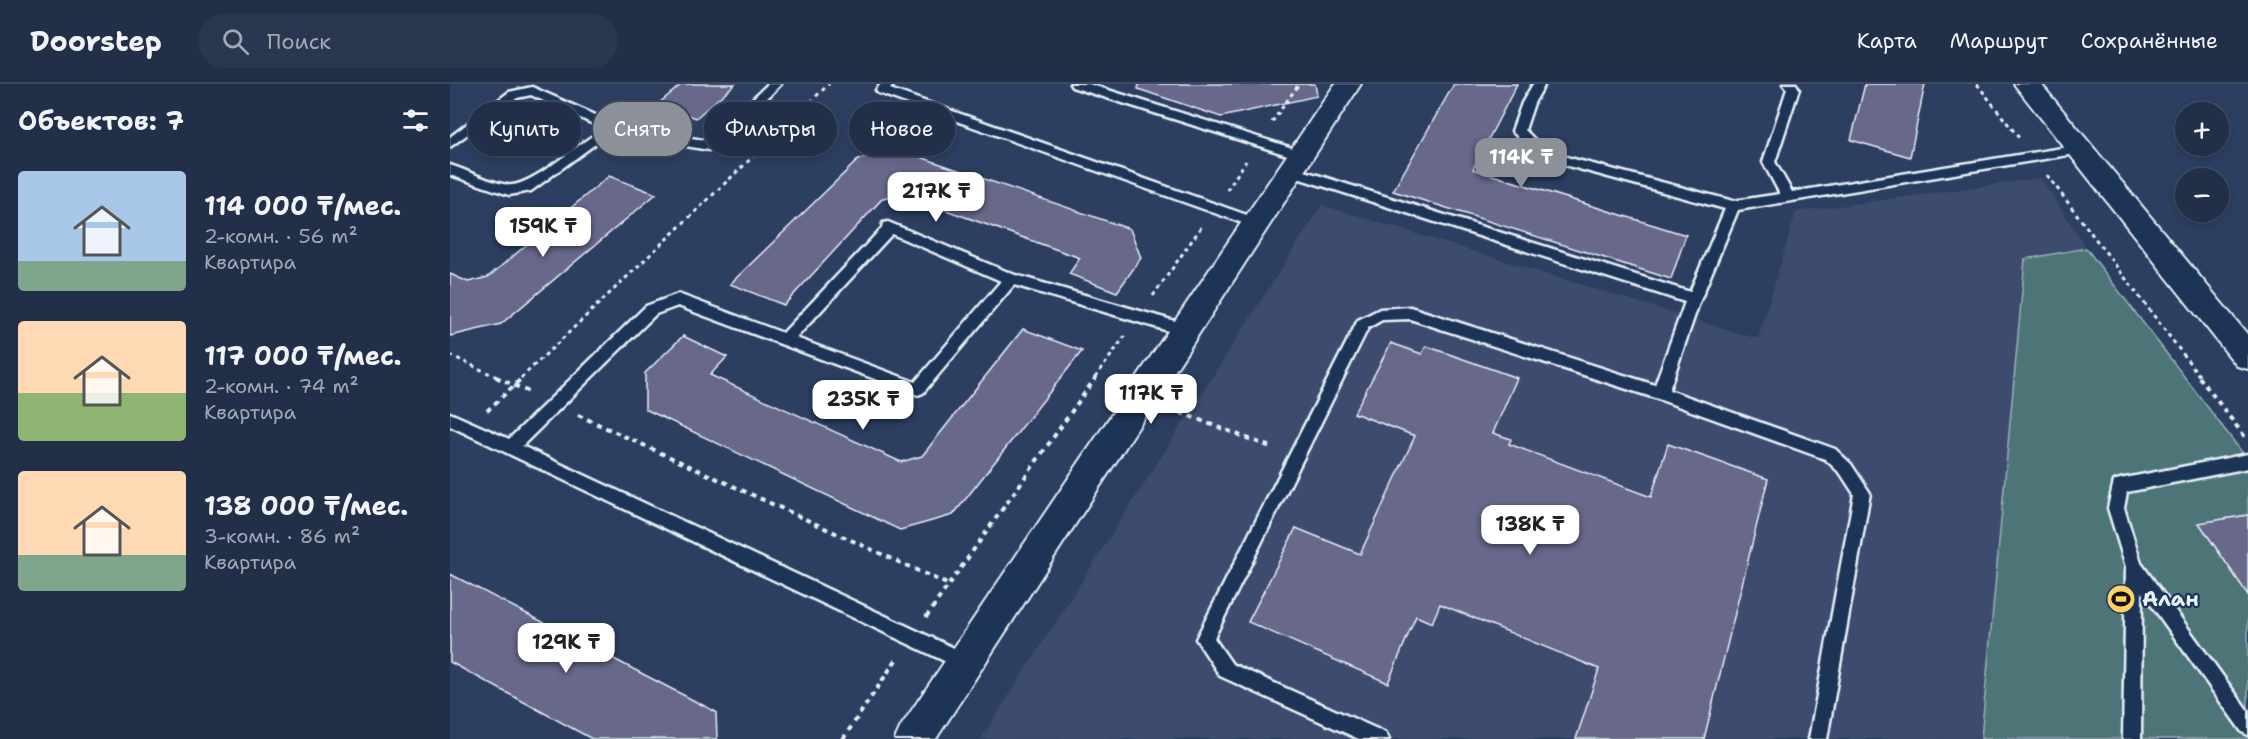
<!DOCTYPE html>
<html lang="ru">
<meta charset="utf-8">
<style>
:root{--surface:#212f49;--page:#293750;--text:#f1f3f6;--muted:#a2a9b4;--line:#3e4a61;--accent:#8c9099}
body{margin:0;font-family:"Shantell Sans",sans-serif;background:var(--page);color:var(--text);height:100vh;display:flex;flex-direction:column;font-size:22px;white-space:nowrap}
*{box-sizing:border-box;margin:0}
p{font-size:20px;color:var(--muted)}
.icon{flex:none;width:33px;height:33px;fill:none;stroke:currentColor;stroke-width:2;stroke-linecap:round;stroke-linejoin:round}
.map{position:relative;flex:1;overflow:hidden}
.drawer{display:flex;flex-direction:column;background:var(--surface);width:450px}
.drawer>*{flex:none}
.hud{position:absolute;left:18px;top:18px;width:570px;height:54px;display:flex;gap:12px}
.buttons{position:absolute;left:1725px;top:18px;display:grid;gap:12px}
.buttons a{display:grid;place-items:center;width:54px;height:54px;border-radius:50%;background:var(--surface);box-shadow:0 3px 9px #0003,0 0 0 2px var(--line);font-size:30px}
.price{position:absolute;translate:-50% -51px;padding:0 14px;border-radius:12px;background:#fff;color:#222;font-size:20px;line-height:39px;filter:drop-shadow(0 2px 3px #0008)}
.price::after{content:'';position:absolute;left:50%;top:36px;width:18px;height:14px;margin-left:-9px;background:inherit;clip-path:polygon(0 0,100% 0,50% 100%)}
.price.on{background:var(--accent);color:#fff}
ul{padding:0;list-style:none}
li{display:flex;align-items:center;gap:18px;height:150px;padding:0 18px}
li span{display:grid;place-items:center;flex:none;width:168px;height:120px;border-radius:6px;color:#555}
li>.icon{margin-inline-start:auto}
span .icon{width:72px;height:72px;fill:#fffc;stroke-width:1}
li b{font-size:26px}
h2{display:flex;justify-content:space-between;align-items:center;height:72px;padding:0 18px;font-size:26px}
.pill{padding:0 21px;border-radius:27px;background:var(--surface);box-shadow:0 3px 9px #0003,0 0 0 2px var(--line);font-size:21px;line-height:54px}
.pill.on{background:var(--accent);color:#fff}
header{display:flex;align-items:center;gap:36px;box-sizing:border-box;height:84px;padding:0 30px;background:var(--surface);border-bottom:2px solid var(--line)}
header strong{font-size:28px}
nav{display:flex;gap:33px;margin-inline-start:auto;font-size:21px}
.search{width:420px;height:54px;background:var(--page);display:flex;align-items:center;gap:15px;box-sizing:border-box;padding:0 21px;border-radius:33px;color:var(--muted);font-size:22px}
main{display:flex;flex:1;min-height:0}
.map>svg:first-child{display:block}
</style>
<header>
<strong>Doorstep</strong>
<div class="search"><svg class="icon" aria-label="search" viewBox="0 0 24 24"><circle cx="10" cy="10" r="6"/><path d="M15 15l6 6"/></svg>Поиск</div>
<nav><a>Карта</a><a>Маршрут</a><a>Сохранённые</a></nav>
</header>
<main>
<section class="drawer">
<h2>Объектов: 7<svg class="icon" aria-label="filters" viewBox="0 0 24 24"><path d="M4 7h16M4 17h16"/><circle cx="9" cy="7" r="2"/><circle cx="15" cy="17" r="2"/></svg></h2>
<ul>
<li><span style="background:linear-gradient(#a9c7e8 75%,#7fa58c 0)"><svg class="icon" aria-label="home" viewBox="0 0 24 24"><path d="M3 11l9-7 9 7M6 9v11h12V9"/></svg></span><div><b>114 000 ₸/мес.</b><p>2-комн. · 56 m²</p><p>Квартира</p></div></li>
<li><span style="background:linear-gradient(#ffd9b3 60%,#8fb573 0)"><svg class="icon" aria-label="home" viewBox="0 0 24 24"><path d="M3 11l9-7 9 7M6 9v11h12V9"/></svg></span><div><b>117 000 ₸/мес.</b><p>2-комн. · 74 m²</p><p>Квартира</p></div></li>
<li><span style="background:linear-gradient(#ffd9b3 70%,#7fa58c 0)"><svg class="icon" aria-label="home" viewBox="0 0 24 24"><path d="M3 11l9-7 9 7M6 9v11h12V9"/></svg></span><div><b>138 000 ₸/мес.</b><p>3-комн. · 86 m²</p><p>Квартира</p></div></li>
</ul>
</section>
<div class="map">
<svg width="1798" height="655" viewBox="0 0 1798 655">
<rect width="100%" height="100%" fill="#2c3f61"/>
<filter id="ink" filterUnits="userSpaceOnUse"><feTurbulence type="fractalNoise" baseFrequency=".0167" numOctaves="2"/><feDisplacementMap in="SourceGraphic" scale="12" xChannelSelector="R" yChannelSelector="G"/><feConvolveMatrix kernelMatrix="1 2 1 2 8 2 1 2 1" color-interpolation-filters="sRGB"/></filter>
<g filter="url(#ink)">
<path fill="#3e4b6e" d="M1591 94 1636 164 1575 176 1531 655H531L872 121 1308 255 1346 128Z"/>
<path fill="#4d7478" stroke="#9ab2b8" stroke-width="1.5" d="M1636 164 1798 376V655H1531L1575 175Z"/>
<path fill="#67688b" stroke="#e8f1f8" stroke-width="1.5" d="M232 0H285L246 34 208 20Z
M689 0H865L867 12 771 33 688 5Z
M1004 0H1067L1023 85 1236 151 1221 195 943 107Z
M1415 0H1475L1460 73 1401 56Z
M450 66 680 145 691 174 667 208 619 190 630 174 451 110 433 114 334 221 280 200 409 75Z
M159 92 206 110 51 240 0 252V190L18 198 38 193Z
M573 245 632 267 503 431 450 446 195 325V289L233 252 277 273 260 291 451 378 472 372Z
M941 259 972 270 976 262 1067 294 1043 349 1061 355 1059 360 1201 413 1218 360 1318 395 1254 655H1126L1149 585 990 520 982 539 966 532 938 599 798 538 846 444 910 470 965 352 904 329Z
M1798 431V511L1749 439Z
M0 490 266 628 267 655H142L0 578Z"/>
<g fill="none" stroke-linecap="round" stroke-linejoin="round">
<g stroke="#e8f1f8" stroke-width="5">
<path id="service" d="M318 0H331L270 62 259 66 166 50 148 58 81 107 59 111 0 91V81C19 87 39 98 58 101 81 104 130 57 154 45L81 11 67 14 0 63V53L59 8 82 3 168 41 258 57Z
M431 0H444L440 5 811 136 813 139 806 144 801 142 428 9 426 6Z
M620 0H639L855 68 857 71 855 74H847L622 3Z
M1083 0H1095L1084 19 1075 46 1097 68 1283 117 1330 110 1313 78 1337 5 1333 0H1346L1349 5 1325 78 1342 108 1630 61 1636 65 1630 69 1288 126 1249 219 1219 306 1385 365 1401 380 1420 409 1377 655H1359L1404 410 1391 390 1375 375 1208 315 960 235 932 236 918 244 764 554 782 580 936 649 939 655H909L770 592 746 555 749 549 908 236 930 225 960 223 1205 301 1235 218 835 90 834 87 840 82 845 84 1240 208 1275 125 1089 74 1062 47 1072 19Z
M438 138 565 191 735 240 740 242 742 246 740 250 735 252 564 201 473 309 468 311 228 222 206 230 72 362 521 572 524 578 521 584 515 587 509 584 0 342V329L59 355 196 222 228 210 333 249 432 144 433 139ZM442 150 551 197 465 298 346 254Z
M1798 370V384L1677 408 1674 424 1691 479 1798 627V651L1792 648 1692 508 1691 655H1673L1676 483 1658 424 1664 397 1670 395Z"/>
</g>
<g stroke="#e8f1f8" stroke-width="4">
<path id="minor" d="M885 0H911L486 655H445L451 642Z
M1564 0H1591L1798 251V285L1787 282Z"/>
</g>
<path stroke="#e8f1f8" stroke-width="3" stroke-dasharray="4 4" stroke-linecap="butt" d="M1527 0 1569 54
M822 38 849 0
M1597 91 1751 294
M777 106 796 77
M703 212 752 142
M0 271 49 294
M71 294 379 0
M645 294 675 252"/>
<path stroke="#e8f1f8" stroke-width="4" stroke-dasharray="5 5" stroke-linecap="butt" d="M46 293 81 309
M1749 293 1795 353
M721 325 823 364
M37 327 73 293
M128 331 499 501
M476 533 646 293
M393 655 448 573"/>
<use href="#service" fill="#1d3557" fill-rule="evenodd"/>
<use href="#minor" fill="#1d3557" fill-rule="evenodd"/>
</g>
</g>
<defs>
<g id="stadium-disc" transform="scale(1.5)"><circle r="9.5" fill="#ffd166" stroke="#1d3557"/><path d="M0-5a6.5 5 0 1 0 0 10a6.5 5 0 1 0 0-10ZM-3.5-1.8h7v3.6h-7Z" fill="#111"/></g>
</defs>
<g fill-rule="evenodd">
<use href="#stadium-disc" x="1671" y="515"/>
</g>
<g text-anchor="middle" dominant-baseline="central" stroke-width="4.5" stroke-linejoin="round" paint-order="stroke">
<g font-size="21" font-weight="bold" fill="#e8f1f8" stroke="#1d3557" text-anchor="start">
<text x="1692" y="515">Алан</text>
</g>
</g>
</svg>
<div class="buttons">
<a>+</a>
<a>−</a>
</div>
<b class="price on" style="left:1071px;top:105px">114K ₸</b>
<b class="price" style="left:486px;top:139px">217K ₸</b>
<b class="price" style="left:93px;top:174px">159K ₸</b>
<b class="price" style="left:701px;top:341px">117K ₸</b>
<b class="price" style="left:413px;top:347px">235K ₸</b>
<b class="price" style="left:1080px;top:472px">138K ₸</b>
<b class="price" style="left:116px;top:590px">129K ₸</b>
<div class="hud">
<a class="pill">Купить</a>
<a class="pill on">Снять</a>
<a class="pill">Фильтры</a>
<a class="pill">Новое</a>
</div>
</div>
</main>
